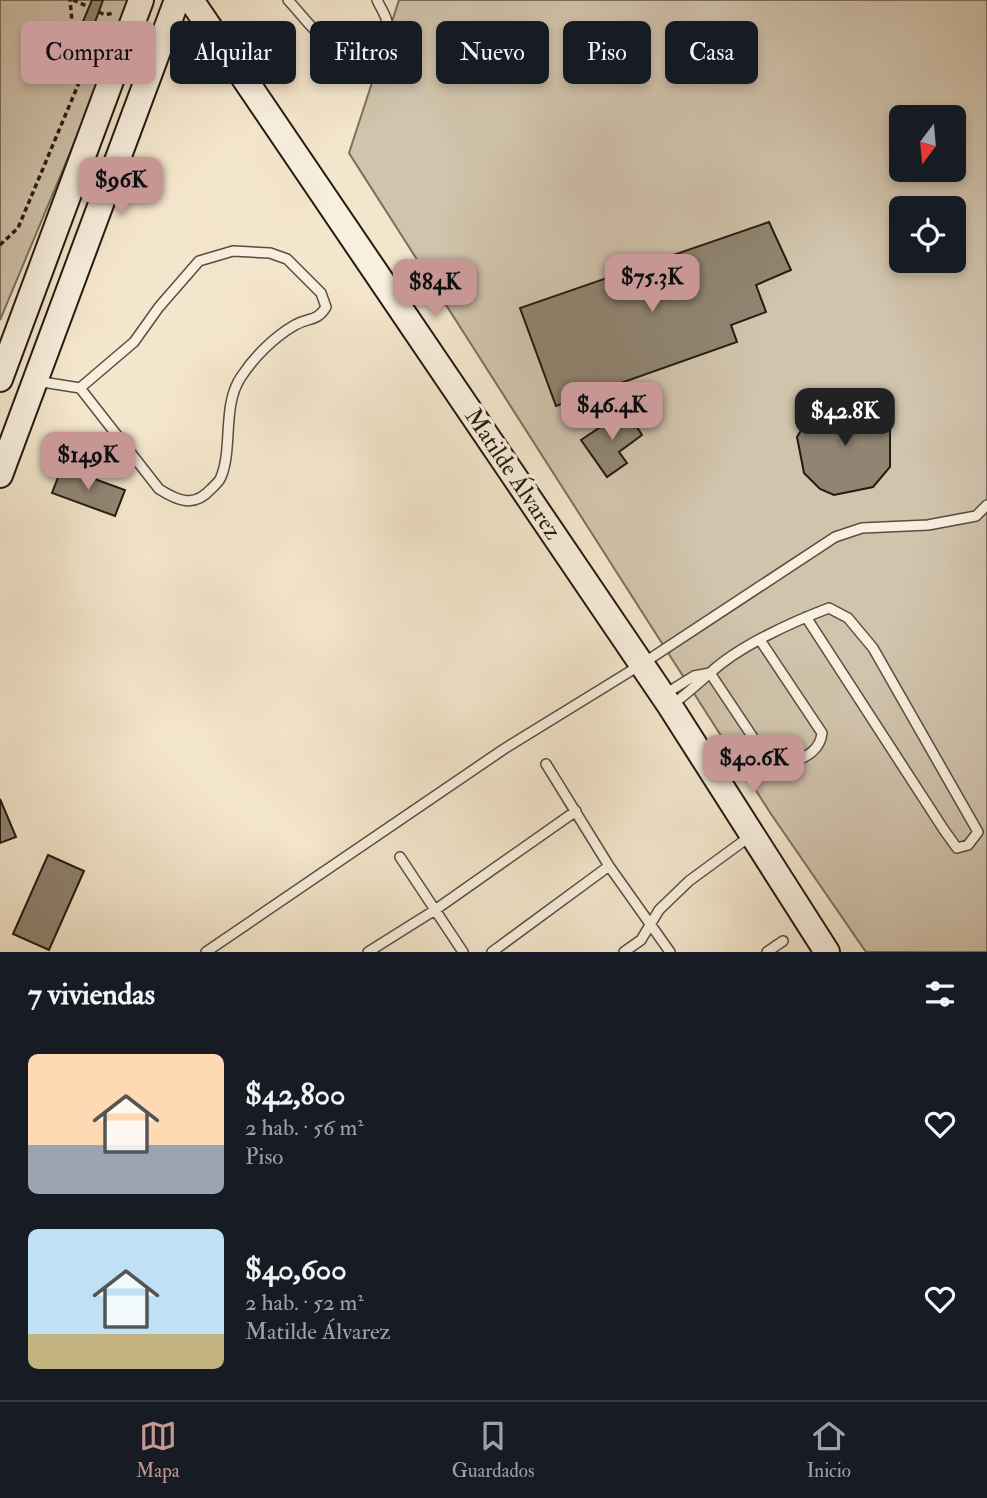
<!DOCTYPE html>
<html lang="es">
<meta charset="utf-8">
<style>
:root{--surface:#171b24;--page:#242831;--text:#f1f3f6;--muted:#9ea1a6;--line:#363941;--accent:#c59692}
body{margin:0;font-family:"IM FELL Double Pica",serif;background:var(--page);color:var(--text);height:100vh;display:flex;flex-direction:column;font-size:26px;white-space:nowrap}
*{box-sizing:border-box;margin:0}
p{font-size:23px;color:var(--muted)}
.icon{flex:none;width:38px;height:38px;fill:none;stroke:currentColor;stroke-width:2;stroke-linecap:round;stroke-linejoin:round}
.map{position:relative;height:952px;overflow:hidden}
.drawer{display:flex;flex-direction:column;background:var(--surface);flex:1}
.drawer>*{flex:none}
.banner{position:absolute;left:21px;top:21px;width:945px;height:63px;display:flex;gap:14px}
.needle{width:46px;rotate:196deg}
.tools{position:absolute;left:889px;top:105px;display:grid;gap:14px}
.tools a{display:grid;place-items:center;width:77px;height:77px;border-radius:10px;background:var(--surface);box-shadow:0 4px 10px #0003;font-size:35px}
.price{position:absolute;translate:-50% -60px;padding:0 16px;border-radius:14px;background:var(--accent);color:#111;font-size:23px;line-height:46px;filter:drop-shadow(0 2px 4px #0008)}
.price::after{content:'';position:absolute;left:50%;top:42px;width:21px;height:16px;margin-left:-10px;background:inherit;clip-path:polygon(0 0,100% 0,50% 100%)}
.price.active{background:#222;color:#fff}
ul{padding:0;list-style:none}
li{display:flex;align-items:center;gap:21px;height:175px;padding:0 28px}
li span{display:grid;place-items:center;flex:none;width:196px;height:140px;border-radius:10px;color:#555}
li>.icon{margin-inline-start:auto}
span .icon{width:84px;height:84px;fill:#fffc;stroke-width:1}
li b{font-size:30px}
h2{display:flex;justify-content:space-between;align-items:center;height:84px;padding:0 28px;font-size:30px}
.tag{padding:0 24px;border-radius:10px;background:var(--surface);box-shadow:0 4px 10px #0003;font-size:24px;line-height:63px}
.tag.active{background:var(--accent);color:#111}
.menu{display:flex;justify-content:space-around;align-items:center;height:98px;border-top:2px solid var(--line);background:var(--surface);font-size:19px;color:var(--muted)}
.menu a{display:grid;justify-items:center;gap:4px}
.menu .active{color:var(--accent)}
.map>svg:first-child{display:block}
</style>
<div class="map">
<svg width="987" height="952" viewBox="0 0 987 952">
<rect width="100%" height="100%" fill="#f4e6cc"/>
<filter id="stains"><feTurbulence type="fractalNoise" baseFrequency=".00286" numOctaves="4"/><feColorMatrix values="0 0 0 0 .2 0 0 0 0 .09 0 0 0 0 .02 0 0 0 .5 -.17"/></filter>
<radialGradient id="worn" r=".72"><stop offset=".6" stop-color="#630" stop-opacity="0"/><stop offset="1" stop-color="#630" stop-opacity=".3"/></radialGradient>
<path fill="#d1c3ac" stroke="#7a6f5e" stroke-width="2" fill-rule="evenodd" d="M0 0H134L0 320Z
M399 0H987V952H866L771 814 349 153ZM901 117H954V170H901ZM901 208H954V261H901Z"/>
<path fill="#908572" stroke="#241b11" stroke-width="2" d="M92 0H103L90 36 79 31Z
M769 222 791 270 756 285 766 312 731 325 737 342 556 406 520 308Z
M860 400 890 426V467L873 487 834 495 820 489 804 473 797 437 815 408Z
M626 410 642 435 619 452 627 463 607 477 581 440Z
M62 467 125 490 115 516 52 493Z
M0 799 16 837 0 843Z
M48 855 84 871 49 950 13 934Z"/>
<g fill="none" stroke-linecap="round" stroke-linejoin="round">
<g stroke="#584e40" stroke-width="12">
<path id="lane" d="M288 0C310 24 336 63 372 64 384 58 390 35 387 22 386 15 380 7 377 0
M36 381 80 388 134 342 159 307 199 261 233 251 270 253 287 259 321 293 326 307C317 322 309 317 295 325 274 337 254 357 241 377 222 405 233 448 221 477 220 481 214 486 211 489 194 508 178 501 159 489L80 388
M710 673 770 763 785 767C802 758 820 753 822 733L760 640
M665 694 694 676 710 673
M673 704C688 693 696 685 710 673 739 646 792 622 829 608L848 618 873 648 978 832 968 845 957 848 944 830 806 617
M546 764 609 866 670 952
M400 857 463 952
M206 952 504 749 642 664 835 537 862 528 928 525 976 516 987 505
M368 952 435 910 576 811
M492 952 609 866
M624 952 641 940 659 910 689 881 749 837
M767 952 783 941"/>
</g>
<g stroke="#241b11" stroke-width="28">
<path id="secondary" d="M191 0 670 706 827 952
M0 379 141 0
M0 475 177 0"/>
</g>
<path stroke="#241b11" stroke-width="3.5" stroke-dasharray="5 3.5" stroke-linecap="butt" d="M73 0 89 7
M99 12 105 15 113 13
M0 245 18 228 78 85 70 0"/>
<use href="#lane" stroke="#f8efde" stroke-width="9"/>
<use href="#secondary" stroke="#f8efde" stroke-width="24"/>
</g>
<g text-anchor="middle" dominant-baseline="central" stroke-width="7" stroke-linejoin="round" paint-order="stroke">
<g font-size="24" fill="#241b11" stroke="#f8efde">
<text transform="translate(513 474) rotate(56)">Matilde Álvarez</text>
</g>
</g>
<rect width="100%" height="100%" filter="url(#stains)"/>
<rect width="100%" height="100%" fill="url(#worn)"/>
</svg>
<div class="tools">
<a><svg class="needle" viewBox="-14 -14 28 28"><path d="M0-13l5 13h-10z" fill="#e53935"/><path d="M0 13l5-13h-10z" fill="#9ea1a6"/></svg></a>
<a><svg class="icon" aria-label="locate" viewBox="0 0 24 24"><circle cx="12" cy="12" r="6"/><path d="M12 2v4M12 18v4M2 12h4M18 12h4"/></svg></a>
</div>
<b class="price" style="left:121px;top:217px">$96K</b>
<b class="price" style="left:652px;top:314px">$75.3K</b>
<b class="price" style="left:435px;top:319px">$84K</b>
<b class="price" style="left:612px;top:442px">$46.4K</b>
<b class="price active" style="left:845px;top:448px">$42.8K</b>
<b class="price" style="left:88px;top:492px">$149K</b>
<b class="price" style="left:754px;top:795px">$40.6K</b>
<div class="banner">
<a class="tag active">Comprar</a>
<a class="tag">Alquilar</a>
<a class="tag">Filtros</a>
<a class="tag">Nuevo</a>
<a class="tag">Piso</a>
<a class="tag">Casa</a>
</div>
</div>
<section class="drawer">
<h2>7 viviendas<svg class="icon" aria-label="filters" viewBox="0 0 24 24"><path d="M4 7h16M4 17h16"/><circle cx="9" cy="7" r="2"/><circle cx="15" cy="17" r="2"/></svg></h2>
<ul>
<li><span style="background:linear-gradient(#ffd9b3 65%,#9aa5b1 0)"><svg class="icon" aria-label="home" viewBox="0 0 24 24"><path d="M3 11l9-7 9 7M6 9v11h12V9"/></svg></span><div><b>$42,800</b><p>2 hab. · 56 m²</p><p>Piso</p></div><svg class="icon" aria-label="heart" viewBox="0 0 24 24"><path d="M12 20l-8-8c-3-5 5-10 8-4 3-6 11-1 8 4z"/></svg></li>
<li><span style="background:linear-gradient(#bfe0f5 75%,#c2b280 0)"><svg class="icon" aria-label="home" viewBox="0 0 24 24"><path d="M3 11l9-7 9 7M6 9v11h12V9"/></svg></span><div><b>$40,600</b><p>2 hab. · 52 m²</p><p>Matilde Álvarez</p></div><svg class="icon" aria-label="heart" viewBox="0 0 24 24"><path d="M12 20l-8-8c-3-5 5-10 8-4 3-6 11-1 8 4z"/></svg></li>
</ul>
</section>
<nav class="menu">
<a class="active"><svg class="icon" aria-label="map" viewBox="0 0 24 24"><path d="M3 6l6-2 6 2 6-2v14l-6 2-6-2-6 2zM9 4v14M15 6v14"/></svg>Mapa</a>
<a><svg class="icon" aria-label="saved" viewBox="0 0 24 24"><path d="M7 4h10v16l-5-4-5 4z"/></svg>Guardados</a>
<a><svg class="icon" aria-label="home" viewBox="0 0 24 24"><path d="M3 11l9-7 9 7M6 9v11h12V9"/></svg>Inicio</a>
</nav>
